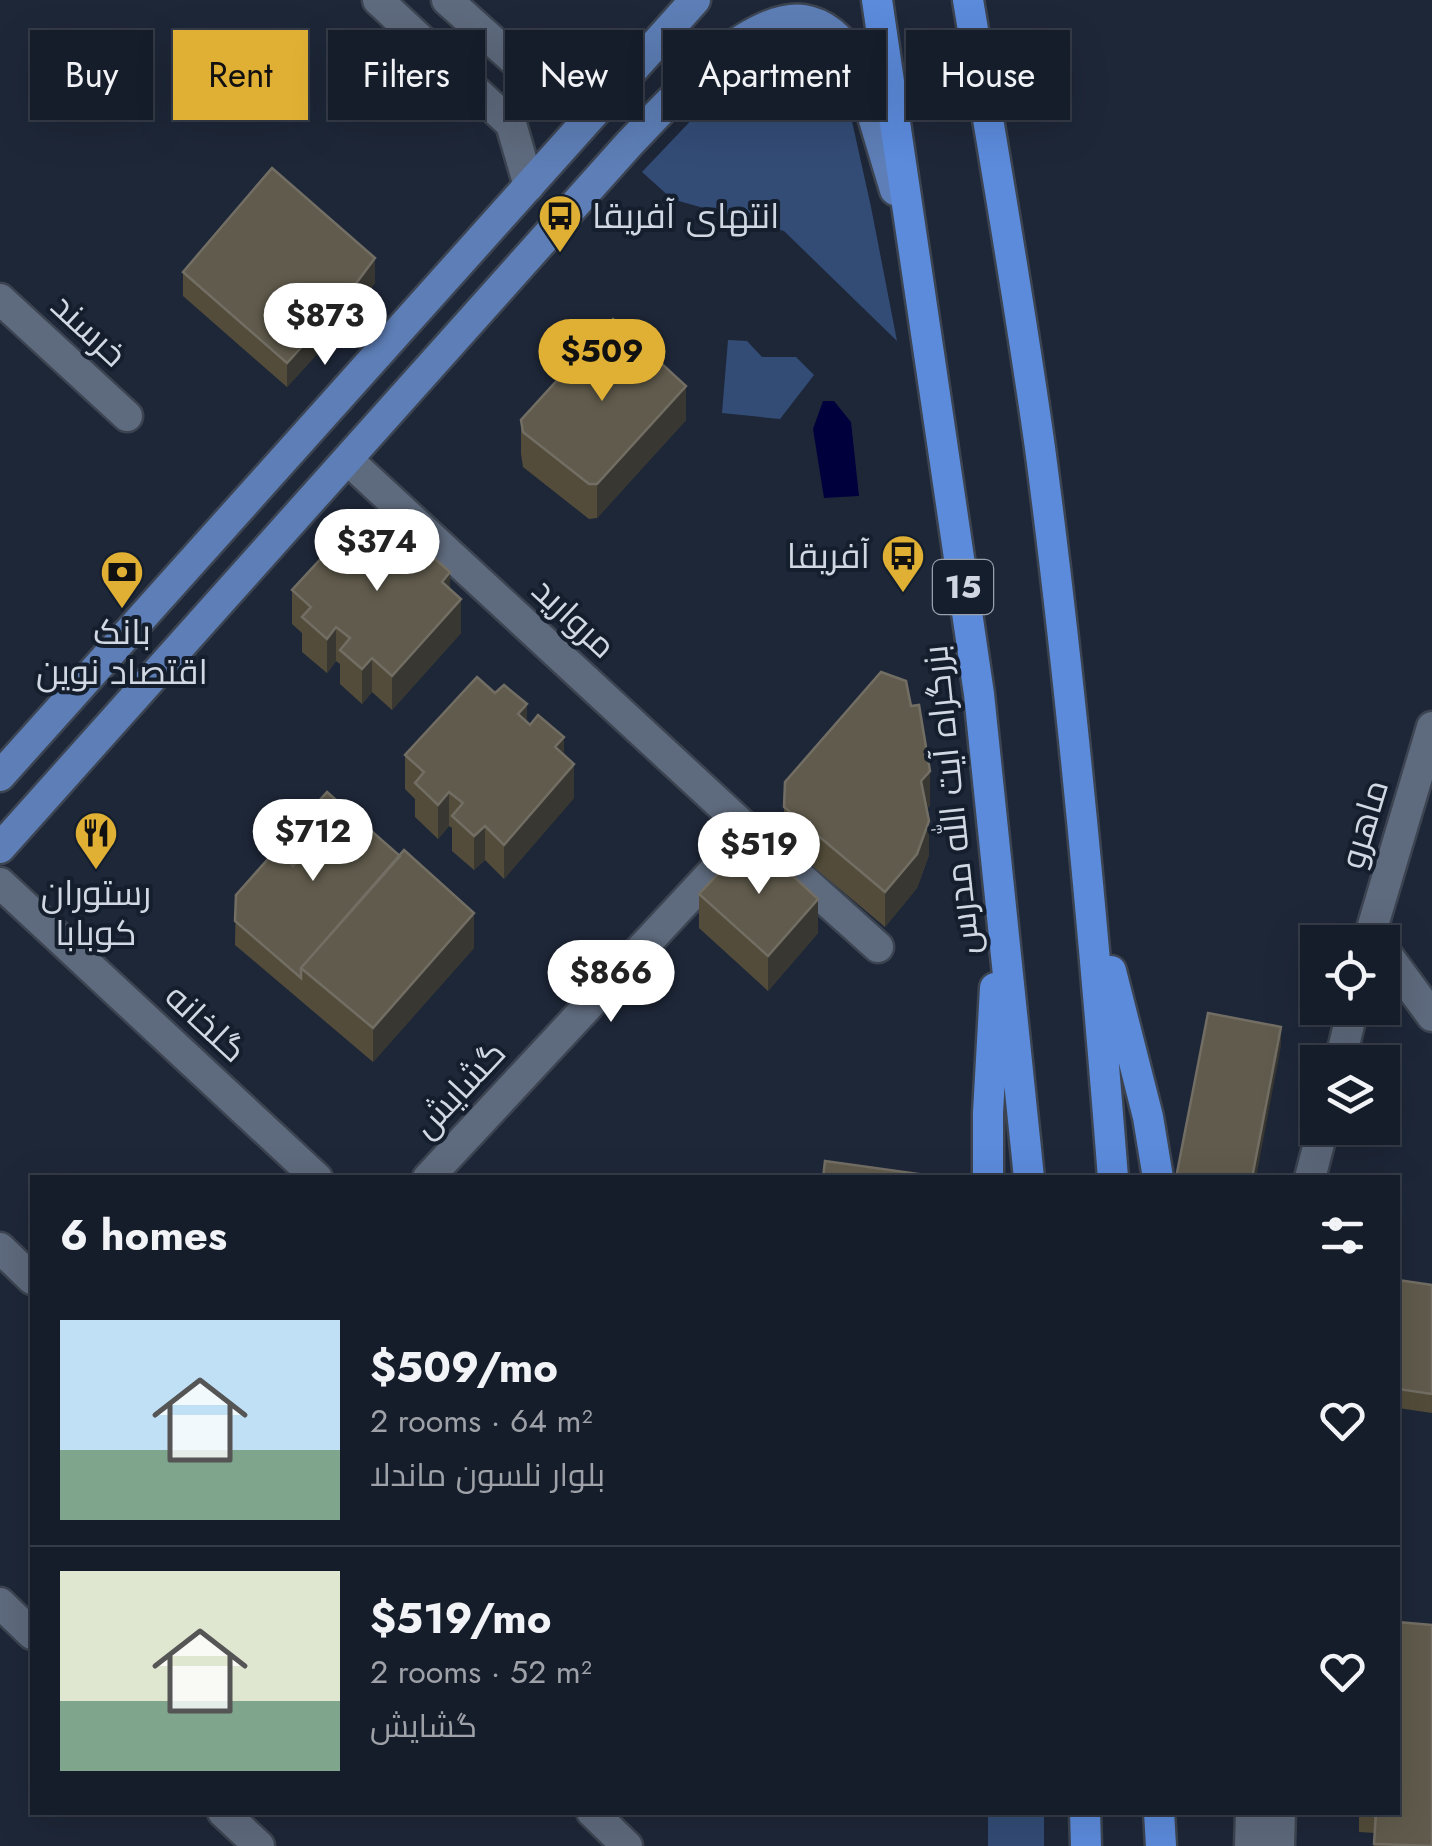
<!DOCTYPE html>
<meta charset="utf-8">
<style>
:root{--surface:#161d2a;--page:#232a36;--text:#f1f3f6;--muted:#9ea2a8;--line:#353b47;--accent:#e0b034}
body{margin:0;font-family:Jost,Cairo,sans-serif;background:var(--page);color:var(--text);height:100vh;display:flex;flex-direction:column;font-size:38px;white-space:nowrap}
*{box-sizing:border-box;margin:0}
p{font-size:32px;color:var(--muted)}
.icon{flex:none;width:55px;height:55px;fill:none;stroke:currentColor;stroke-width:2;stroke-linecap:round;stroke-linejoin:round}
.map{position:relative;flex:1;overflow:hidden}
.sheet{position:absolute;left:30px;top:1175px;width:1370px;height:640px;display:flex;flex-direction:column;background:var(--surface);border-radius:0px;box-shadow:0 10px 40px #0002,0 0 0 2px var(--line)}
.sheet>*{flex:none}
.guide{position:absolute;left:30px;top:30px;width:1372px;height:90px;display:flex;gap:20px}
.fabs{position:absolute;left:1300px;top:925px;display:grid;gap:20px}
.fabs a{display:grid;place-items:center;width:100px;height:100px;border-radius:0px;background:var(--surface);box-shadow:0 10px 40px #0002,0 0 0 2px var(--line);font-size:50px}
.price{position:absolute;translate:-50% -85px;padding:0 22px;border-radius:35px;background:#fff;color:#222;font-size:32px;line-height:65px;filter:drop-shadow(0 2px 5px #0008)}
.price::after{content:'';position:absolute;left:50%;top:60px;width:30px;height:22px;margin-left:-15px;background:inherit;clip-path:polygon(0 0,100% 0,50% 100%)}
.price.active{background:var(--accent);color:#111}
ul{padding:0;list-style:none}
li{display:flex;align-items:center;gap:30px;height:250px;padding:0 30px}
li+li{border-top:2px solid var(--line)}
li span{display:grid;place-items:center;flex:none;width:280px;height:200px;border-radius:0px;color:#555}
li>.icon{margin-inline-start:auto}
span .icon{width:120px;height:120px;fill:#fffc;stroke-width:1}
li b{font-size:42px}
h2{display:flex;justify-content:space-between;align-items:center;height:120px;padding:0 30px;font-size:42px}
.chip{padding:0 35px;border-radius:0px;background:var(--surface);box-shadow:0 10px 40px #0002,0 0 0 2px var(--line);font-size:35px;line-height:90px}
.chip.active{background:var(--accent);color:#111}
.map>svg:first-child{display:block}
</style>
<div class="map">
<svg width="1432" height="1846" viewBox="0 0 1432 1846">
<rect width="100%" height="100%" fill="#1e2738"/>
<path fill="#334c76" d="M787 38 818 46 839 63 871 207 897 341 784 231 672 199 642 172 758 50Z
M728 340 747 341 762 357H796L814 375 780 419 722 413Z
M988 1813H1044V1846H988Z"/>
<path fill="#00003c" d="M823 401H834L851 422 859 496 824 498 813 429Z"/>
<g fill="none" stroke-linecap="round" stroke-linejoin="round">
<g stroke="#3c4451" stroke-width="35">
<path id="minor" d="M378 0 511 124 529 186
M447 0 542 85 599 108
M0 299 127 416
M348 460 750 832 878 947
M0 883 317 1178
M1368 942 1432 727
M1382 948 1432 1016
M1340 1062 1353 1008
M428 1178 750 832
M1310 1178 1323 1128
M0 1248 32 1279
M0 1603 32 1634
M223 1812 259 1846
M592 1812 627 1846
M1250 1846 1251 1812
M1279 1846 1280 1812"/>
</g>
<g stroke="#3c4451" stroke-width="35">
<path id="major" d="M0 776 695 0
M0 848 629 144C665 107 747 12 804 20 829 24 845 43 857 63L895 190"/>
</g>
<g stroke="#3c4451" stroke-width="35">
<path id="highway" d="M877 0 979 694 1029 1178
M968 0C993 149 1019 298 1040 448 1072 690 1094 934 1113 1178
M1111 971 1148 1117 1158 1178
M988 1178V1113L995 988
M1085 1812 1086 1846
M1159 1812 1161 1846"/>
</g>
<use href="#minor" stroke="#5e6a7d" stroke-width="30"/>
<use href="#major" stroke="#5d7eb6" stroke-width="30"/>
<use href="#highway" stroke="#5c8bdc" stroke-width="30"/>
</g>
<path fill="#534c3a" d="M183 272 375 283 340 329 287 387 183 296Z
M521 420H686L597 518 589 519 523 467 521 454Z
M413 557 450 590 461 633 392 710 372 692 362 704 340 684V664L336 661 327 673 302 652V633L292 624V590Z
M527 722 564 755 574 798 504 879 485 860 474 870 452 851V828L449 826 438 839 415 817V799L405 789V755Z
M930 805 927 809 929 855 917 888 885 927 784 842V807Z
M294 829 474 948 373 1062 235 945 236 895 293 866 300 859 294 854Z
M699 894 818 933 768 991 699 928Z
M1398 1280 1432 1285V1413L1398 1408Z
M1359 1812H1398L1432 1846H1374L1375 1833 1359 1832Z"/>
<path fill="#383731" d="M375 258V283L340 329 287 387V363Z
M686 386V420L597 518V484Z
M413 539V573L404 549Z
M450 572V606L442 582Z
M461 599V633L392 710V676Z
M336 627V661L327 673V639Z
M372 658V692L362 704V669Z
M527 704V738L518 714Z
M564 737V771L555 747Z
M574 764V798L504 879V845Z
M930 771V805L921 815V781Z
M449 792V826L438 839V805Z
M929 821V855L917 888 885 927V892Z
M485 826V860L474 870V836Z
M818 899V933L768 991V956Z
M474 913V948L373 1062V1028Z
M1281 1027V1046L1256 1178H1252Z"/>
<path fill="#605b4c" stroke="#726e64" stroke-width="2.5" d="M272 168 375 258 340 305 287 363 183 272Z
M613 319 686 386 597 484H589L523 432 521 420Z
M364 512 381 528 391 519 413 539 404 549 416 560 425 550 450 572 442 582 461 599 392 676 372 658 362 669 340 650 350 638 336 627 327 639 302 617 311 607 292 590Z
M881 672 906 681 911 706 919 705 930 771 921 781 929 821 917 854 885 892 784 807 785 782Z
M477 677 495 693 504 685 527 704 518 714 530 725 538 715 564 737 555 747 574 764 504 845 485 826 474 836 452 816 463 803 449 792 438 805 415 783 424 772 405 755Z
M327 792 400 856 301 968V978L235 921 236 895 276 850 293 866 312 845 294 829Z
M749 841 763 848 818 899 768 956 699 894Z
M404 850 474 913 373 1028 301 968Z
M1208 1013 1281 1027 1252 1178H1176Z
M825 1161 919 1174V1178H823Z
M1398 1280 1432 1285V1394L1398 1389Z
M1398 1622 1432 1625V1846L1374 1844 1376 1812H1398Z"/>
<defs>
<g id="bus-pin" transform="scale(2.25)"><path d="M0 17L-7.5 6A9.5 9.5 0 1 1 7.5 6Z" fill="#e0b034" stroke="#141e2d"/><path d="M-5-6H5V4H4V6H2V4H-2V6H-4V4H-5ZM-3.5-4V0h7V-4ZM-3.5 1.2v1.5H-2V1.2ZM2 1.2v1.5H3.5V1.2Z" fill="#111"/></g>
<g id="bank-pin" transform="scale(2.25)"><path d="M0 17L-7.5 6A9.5 9.5 0 1 1 7.5 6Z" fill="#e0b034" stroke="#141e2d"/><path d="M-6-4H6V4H-6ZM0-2.3a2.3 2.3 0 1 0 0 4.6a2.3 2.3 0 1 0 0-4.6Z" fill="#111"/></g>
<g id="restaurant-pin" transform="scale(2.25)"><path d="M0 17L-7.5 6A9.5 9.5 0 1 1 7.5 6Z" fill="#e0b034" stroke="#141e2d"/><path d="M-5-6h1v4h1v-4h1v4h1v-4h1v5L-1.5 .5V6h-2V.5L-5-1ZM5-6V6H3V1.5H1.5Q1.5-4 5-6Z" fill="#111"/></g>
</defs>
<g fill-rule="evenodd">
<use href="#bus-pin" x="560" y="216"/>
<use href="#bus-pin" x="903" y="556"/>
<use href="#bank-pin" x="122" y="572"/>
<use href="#restaurant-pin" x="96" y="833"/>
</g>
<g text-anchor="middle" dominant-baseline="central" stroke-width="8" stroke-linejoin="round" paint-order="stroke">
<rect fill="#141e2d" stroke="#98a0ac" stroke-width="2.5" x="933" y="560" width="60" height="54" rx="8"/>
<g font-size="32" font-weight="bold" fill="#d1d8e3">
<text x="963" y="587">15</text>
</g>
<g font-size="35" fill="#d1d8e3" stroke="#141e2d">
<text x="592" y="216" text-anchor="start">انتهای آفریقا</text>
<text x="870" y="556" text-anchor="end">آفریقا</text>
<text x="122" y="632">بانک<tspan x="122" dy="40">اقتصاد نوین</tspan></text>
<text x="96" y="893">رستوران<tspan x="96" dy="40">کوبابا</tspan></text>
</g>
<g font-size="35" fill="#d1d8e3" stroke="#141e2d">
<text transform="translate(89 330) rotate(43)">خرسند</text>
<text transform="translate(574 618) rotate(43)">مروارید</text>
<text transform="translate(951 800) rotate(-96)">بزرگراه آیت الله مدرس</text>
<text transform="translate(1364 824) rotate(-73)">ماهرو</text>
<text transform="translate(206 1023) rotate(43)">گلخانه</text>
<text transform="translate(459 1089) rotate(-47)">گشایش</text>
</g>
</g>
</svg>
<div class="fabs">
<a><svg class="icon" aria-label="locate" viewBox="0 0 24 24"><circle cx="12" cy="12" r="6"/><path d="M12 2v4M12 18v4M2 12h4M18 12h4"/></svg></a>
<a><svg class="icon" aria-label="layers" viewBox="0 0 24 24"><path d="M12 4l9 5-9 5-9-5zM3 14l9 5 9-5"/></svg></a>
</div>
<b class="price" style="left:325px;top:368px">$873</b>
<b class="price active" style="left:602px;top:404px">$509</b>
<b class="price" style="left:377px;top:594px">$374</b>
<b class="price" style="left:313px;top:884px">$712</b>
<b class="price" style="left:759px;top:897px">$519</b>
<b class="price" style="left:611px;top:1025px">$866</b>
<div class="guide">
<a class="chip">Buy</a>
<a class="chip active">Rent</a>
<a class="chip">Filters</a>
<a class="chip">New</a>
<a class="chip">Apartment</a>
<a class="chip">House</a>
</div>
<section class="sheet">
<h2>6 homes<svg class="icon" aria-label="filters" viewBox="0 0 24 24"><path d="M4 7h16M4 17h16"/><circle cx="9" cy="7" r="2"/><circle cx="15" cy="17" r="2"/></svg></h2>
<ul>
<li><span style="background:linear-gradient(#bfe0f5 65%,#7fa58c 0)"><svg class="icon" aria-label="home" viewBox="0 0 24 24"><path d="M3 11l9-7 9 7M6 9v11h12V9"/></svg></span><div><b>$509/mo</b><p>2 rooms · 64 m²</p><p>بلوار نلسون ماندلا</p></div><svg class="icon" aria-label="heart" viewBox="0 0 24 24"><path d="M12 20l-8-8c-3-5 5-10 8-4 3-6 11-1 8 4z"/></svg></li>
<li><span style="background:linear-gradient(#dfe7d0 65%,#7fa58c 0)"><svg class="icon" aria-label="home" viewBox="0 0 24 24"><path d="M3 11l9-7 9 7M6 9v11h12V9"/></svg></span><div><b>$519/mo</b><p>2 rooms · 52 m²</p><p>گشایش</p></div><svg class="icon" aria-label="heart" viewBox="0 0 24 24"><path d="M12 20l-8-8c-3-5 5-10 8-4 3-6 11-1 8 4z"/></svg></li>
</ul>
</section>
</div>
